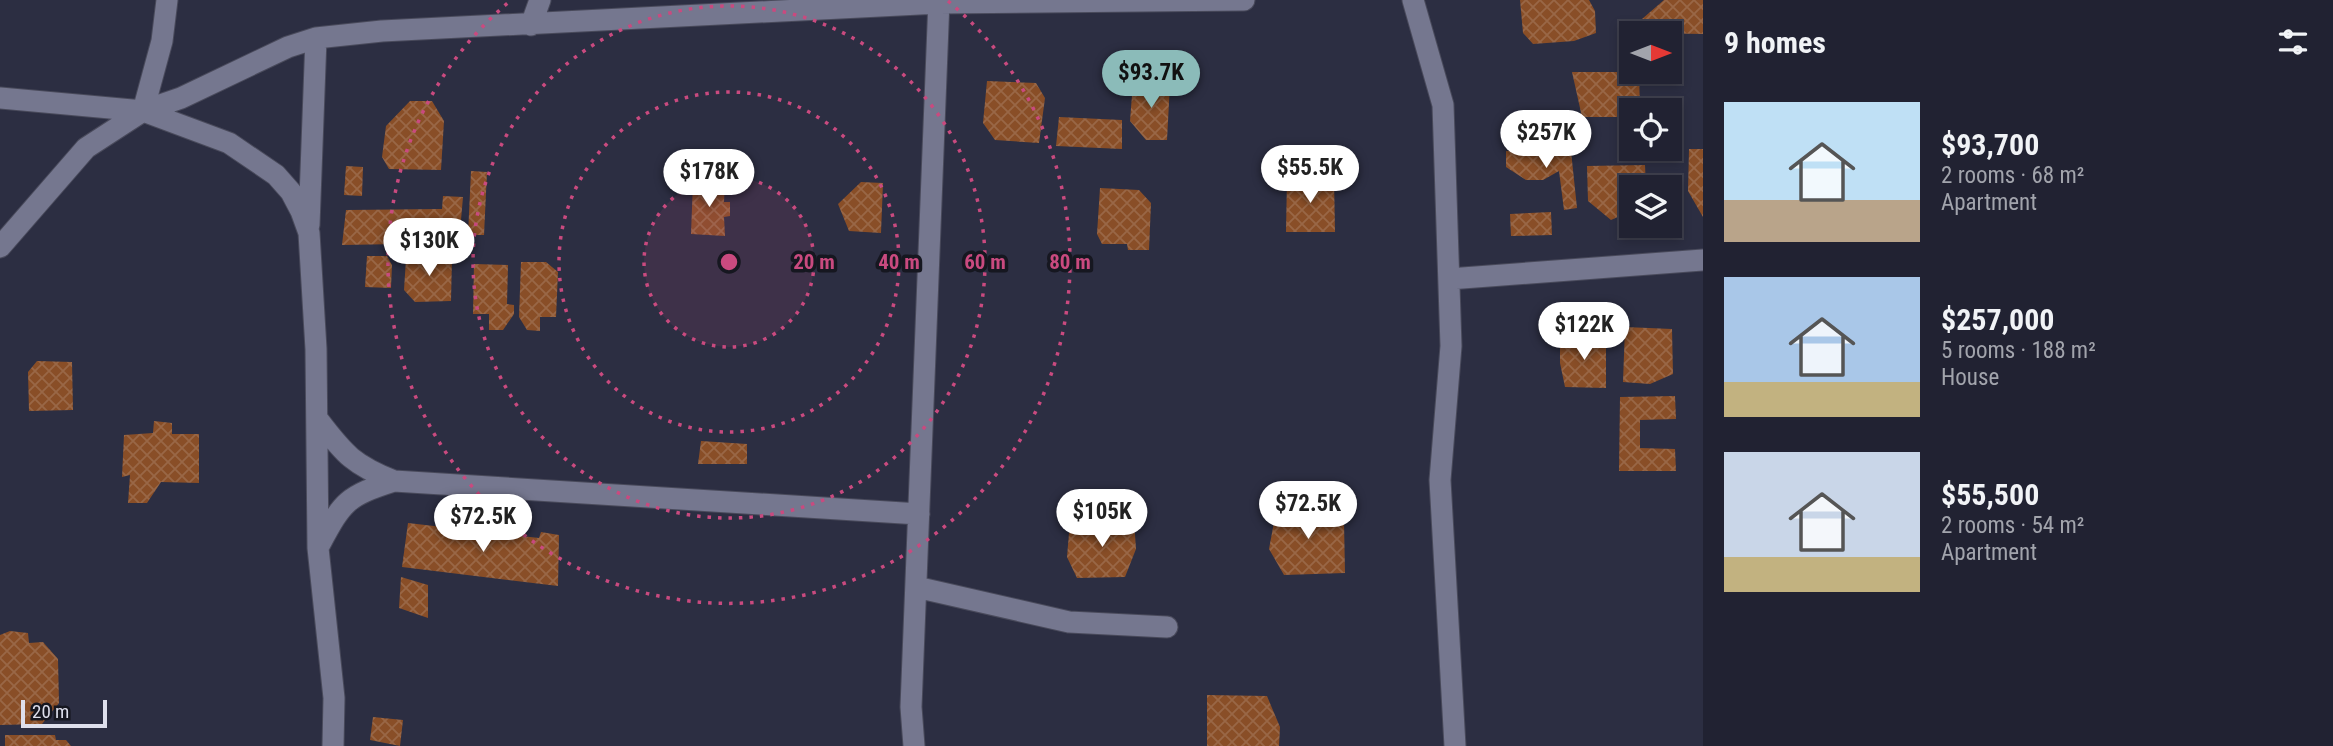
<!DOCTYPE html>
<meta charset="utf-8">
<style>
:root{--surface:#212232;--page:#2d2f3e;--text:#f1f3f6;--muted:#a2a4ac;--line:#3e3f4d;--accent:#8bbbb9}
body{margin:0;font-family:"Roboto Condensed",sans-serif;background:var(--page);color:var(--text);height:100vh;display:flex;flex-direction:column;font-size:26px;white-space:nowrap}
*{box-sizing:border-box;margin:0}
p{font-size:23px;color:var(--muted)}
.icon{flex:none;width:38px;height:38px;fill:none;stroke:currentColor;stroke-width:2;stroke-linecap:round;stroke-linejoin:round}
.map{position:relative;flex:1;overflow:hidden}
.details{display:flex;flex-direction:column;background:var(--surface);width:630px}
.details>*{flex:none}
.needle{width:46px;rotate:90deg}
.tools{position:absolute;left:1619px;top:21px;display:grid;gap:14px}
.tools a{display:grid;place-items:center;width:63px;height:63px;border-radius:0px;background:var(--surface);box-shadow:0 4px 10px #0003,0 0 0 2px var(--line);font-size:35px}
.scale{position:absolute;left:21px;bottom:18px;width:86px;box-sizing:border-box;padding-left:7px;border:4px solid #dedfec;border-top:0;font-size:19px;line-height:24px;white-space:nowrap;color:#dedfec;-webkit-text-stroke:5px #161720;paint-order:stroke}
.price{position:absolute;translate:-50% -60px;padding:0 16px;border-radius:24px;background:#fff;color:#222;font-size:23px;line-height:46px;filter:drop-shadow(0 2px 4px #0008)}
.price::after{content:'';position:absolute;left:50%;top:42px;width:21px;height:16px;margin-left:-10px;background:inherit;clip-path:polygon(0 0,100% 0,50% 100%)}
.price.selected{background:var(--accent);color:#111}
ul{padding:0;list-style:none}
li{display:flex;align-items:center;gap:21px;height:175px;padding:0 21px}
li span{display:grid;place-items:center;flex:none;width:196px;height:140px;border-radius:0px;color:#555}
li>.icon{margin-inline-start:auto}
span .icon{width:84px;height:84px;fill:#fffc;stroke-width:1}
li b{font-size:30px}
h2{display:flex;justify-content:space-between;align-items:center;height:84px;padding:0 21px;font-size:30px}
main{display:flex;flex:1;min-height:0}
.map>svg:first-child{display:block}
</style>
<main>
<div class="map">
<svg width="1703" height="746" viewBox="0 0 1703 746">
<defs>
<pattern id="building-cross-hatch" width="8" height="8" patternUnits="userSpaceOnUse" patternTransform="scale(1.75)"><rect width="8" height="8" fill="#894e27"/><path d="M0 0l8 8M0 8l8-8" fill="none" stroke="#996746"/></pattern>
</defs>
<rect width="100%" height="100%" fill="#2c2e42"/>
<path fill="url(#building-cross-hatch)" d="M1520 0H1589L1595 11 1596 33 1574 41 1533 44 1523 33Z
M1664 0H1703V34L1641 33 1642 19Z
M1572 72H1639L1640 110H1631V117H1582Z
M987 81 1036 83 1045 98 1039 143 995 140 983 123Z
M1133 82 1170 84 1167 140H1146L1130 121Z
M410 101H432L444 121 441 170 389 169 382 157 386 126Z
M1059 117 1122 120V149L1056 146Z
M1689 149H1703V217L1688 191Z
M1506 151H1571L1577 208 1564 210 1559 171 1543 180H1526L1506 167Z
M1645 165 1646 187H1631V211L1611 220 1588 201 1587 166Z
M346 166 363 167 362 196 344 195Z
M471 171 487 172 484 235H468Z
M1287 178H1334L1335 232H1286Z
M693 182H725L724 202H730V216L724 217 725 236 691 234Z
M861 182 883 183 881 233 849 231 838 204Z
M1100 188 1139 190 1151 203 1149 250H1128L1127 244H1102L1097 234Z
M443 196 463 197 459 243 342 245 346 210 442 209Z
M1551 212 1552 235 1511 236 1510 214Z
M418 251 452 258 451 301 415 302 404 290 406 259H418Z
M367 256H387L392 265 391 288 365 287Z
M521 262H546L558 272 556 317H540V331L527 330 519 317Z
M474 264 508 265 507 304 514 305V314L503 330H489V314H473Z
M1625 327 1672 329 1673 374 1650 384 1623 382Z
M1560 336 1606 337V388L1565 387 1560 363Z
M37 361 72 362 73 410 29 411 28 372Z
M1675 396 1676 419 1640 420V448L1675 449 1676 471H1619L1620 397Z
M154 421 172 423V434H199V483L161 482 147 503H128L130 475 122 477 124 435 153 433Z
M701 441 747 444V464H698Z
M1320 504 1344 522 1345 573 1284 575 1269 549 1277 506Z
M1134 520 1136 549 1125 577 1077 578 1067 557 1069 533 1081 525Z
M408 523 539 538 541 532 559 535 558 586 402 567Z
M401 577 428 585V618L399 608Z
M10 631 28 633 29 643 43 642 58 659 59 703 42 724 0 725V635Z
M1207 695 1267 696 1280 727 1279 746H1207Z
M373 717 403 720 400 746 370 740Z
M5 735H55L56 740H66L71 746H5Z"/>
<g fill="none" stroke-linecap="round" stroke-linejoin="round">
<g stroke="#494a5b" stroke-width="23">
<path id="minor" d="M1413 0 1443 105 1451 346 1440 480 1455 746
M531 25 540 0
M0 98 143 111 229 143 276 175 291 192 301 211 309 233 316 349 318 548 334 698 333 746
M143 111 162 41 167 0
M309 225 316 38
M0 247 86 148 143 111 181 98 288 47 316 38 382 31 939 3 1244 0
M1449 279 1703 260
M319 421C345 455 354 465 394 481L919 514
M320 544C343 501 347 496 394 481
M916 587 1069 622 1167 627
M914 746 911 707 939 0"/>
</g>
<use href="#minor" stroke="#75778f" stroke-width="21"/>
</g>
<circle cx="729" cy="262" r="85" fill="#c94a7f" fill-opacity=".12"/>
<g fill="none" stroke="#c94a7f" stroke-width="3.5" stroke-dasharray="3.5 7">
<circle cx="729" cy="262" r="85"/>
<circle cx="729" cy="262" r="170"/>
<circle cx="729" cy="262" r="256"/>
<path d="M948 1A341 341 0 1 1 510 1"/>
</g>
<circle cx="729" cy="262" r="10" fill="#c94a7f" stroke="#161720" stroke-width="3.5"/>
<g font-size="21" text-anchor="middle" font-weight="bold" fill="#c94a7f" stroke="#161720" stroke-width="7" stroke-linejoin="round" paint-order="stroke">
<text x="814" y="269">20 m</text>
<text x="899" y="269">40 m</text>
<text x="985" y="269">60 m</text>
<text x="1070" y="269">80 m</text>
</g>
</svg>
<div class="tools">
<a><svg class="needle" viewBox="-14 -14 28 28"><path d="M0-13l5 13h-10z" fill="#e53935"/><path d="M0 13l5-13h-10z" fill="#a2a4ac"/></svg></a>
<a><svg class="icon" aria-label="locate" viewBox="0 0 24 24"><circle cx="12" cy="12" r="6"/><path d="M12 2v4M12 18v4M2 12h4M18 12h4"/></svg></a>
<a><svg class="icon" aria-label="layers" viewBox="0 0 24 24"><path d="M12 4l9 5-9 5-9-5zM3 14l9 5 9-5"/></svg></a>
</div>
<div class="scale">20 m</div>
<b class="price selected" style="left:1151px;top:110px">$93.7K</b>
<b class="price" style="left:1546px;top:170px">$257K</b>
<b class="price" style="left:1310px;top:205px">$55.5K</b>
<b class="price" style="left:709px;top:209px">$178K</b>
<b class="price" style="left:429px;top:278px">$130K</b>
<b class="price" style="left:1584px;top:362px">$122K</b>
<b class="price" style="left:1308px;top:541px">$72.5K</b>
<b class="price" style="left:1102px;top:549px">$105K</b>
<b class="price" style="left:483px;top:554px">$72.5K</b>
</div>
<section class="details">
<h2>9 homes<svg class="icon" aria-label="filters" viewBox="0 0 24 24"><path d="M4 7h16M4 17h16"/><circle cx="9" cy="7" r="2"/><circle cx="15" cy="17" r="2"/></svg></h2>
<ul>
<li><span style="background:linear-gradient(#bfe0f5 70%,#b9a48a 0)"><svg class="icon" aria-label="home" viewBox="0 0 24 24"><path d="M3 11l9-7 9 7M6 9v11h12V9"/></svg></span><div><b>$93,700</b><p>2 rooms · 68 m²</p><p>Apartment</p></div></li>
<li><span style="background:linear-gradient(#a9c7e8 75%,#c2b280 0)"><svg class="icon" aria-label="home" viewBox="0 0 24 24"><path d="M3 11l9-7 9 7M6 9v11h12V9"/></svg></span><div><b>$257,000</b><p>5 rooms · 188 m²</p><p>House</p></div></li>
<li><span style="background:linear-gradient(#c9d6e8 75%,#c2b280 0)"><svg class="icon" aria-label="home" viewBox="0 0 24 24"><path d="M3 11l9-7 9 7M6 9v11h12V9"/></svg></span><div><b>$55,500</b><p>2 rooms · 54 m²</p><p>Apartment</p></div></li>
</ul>
</section>
</main>
